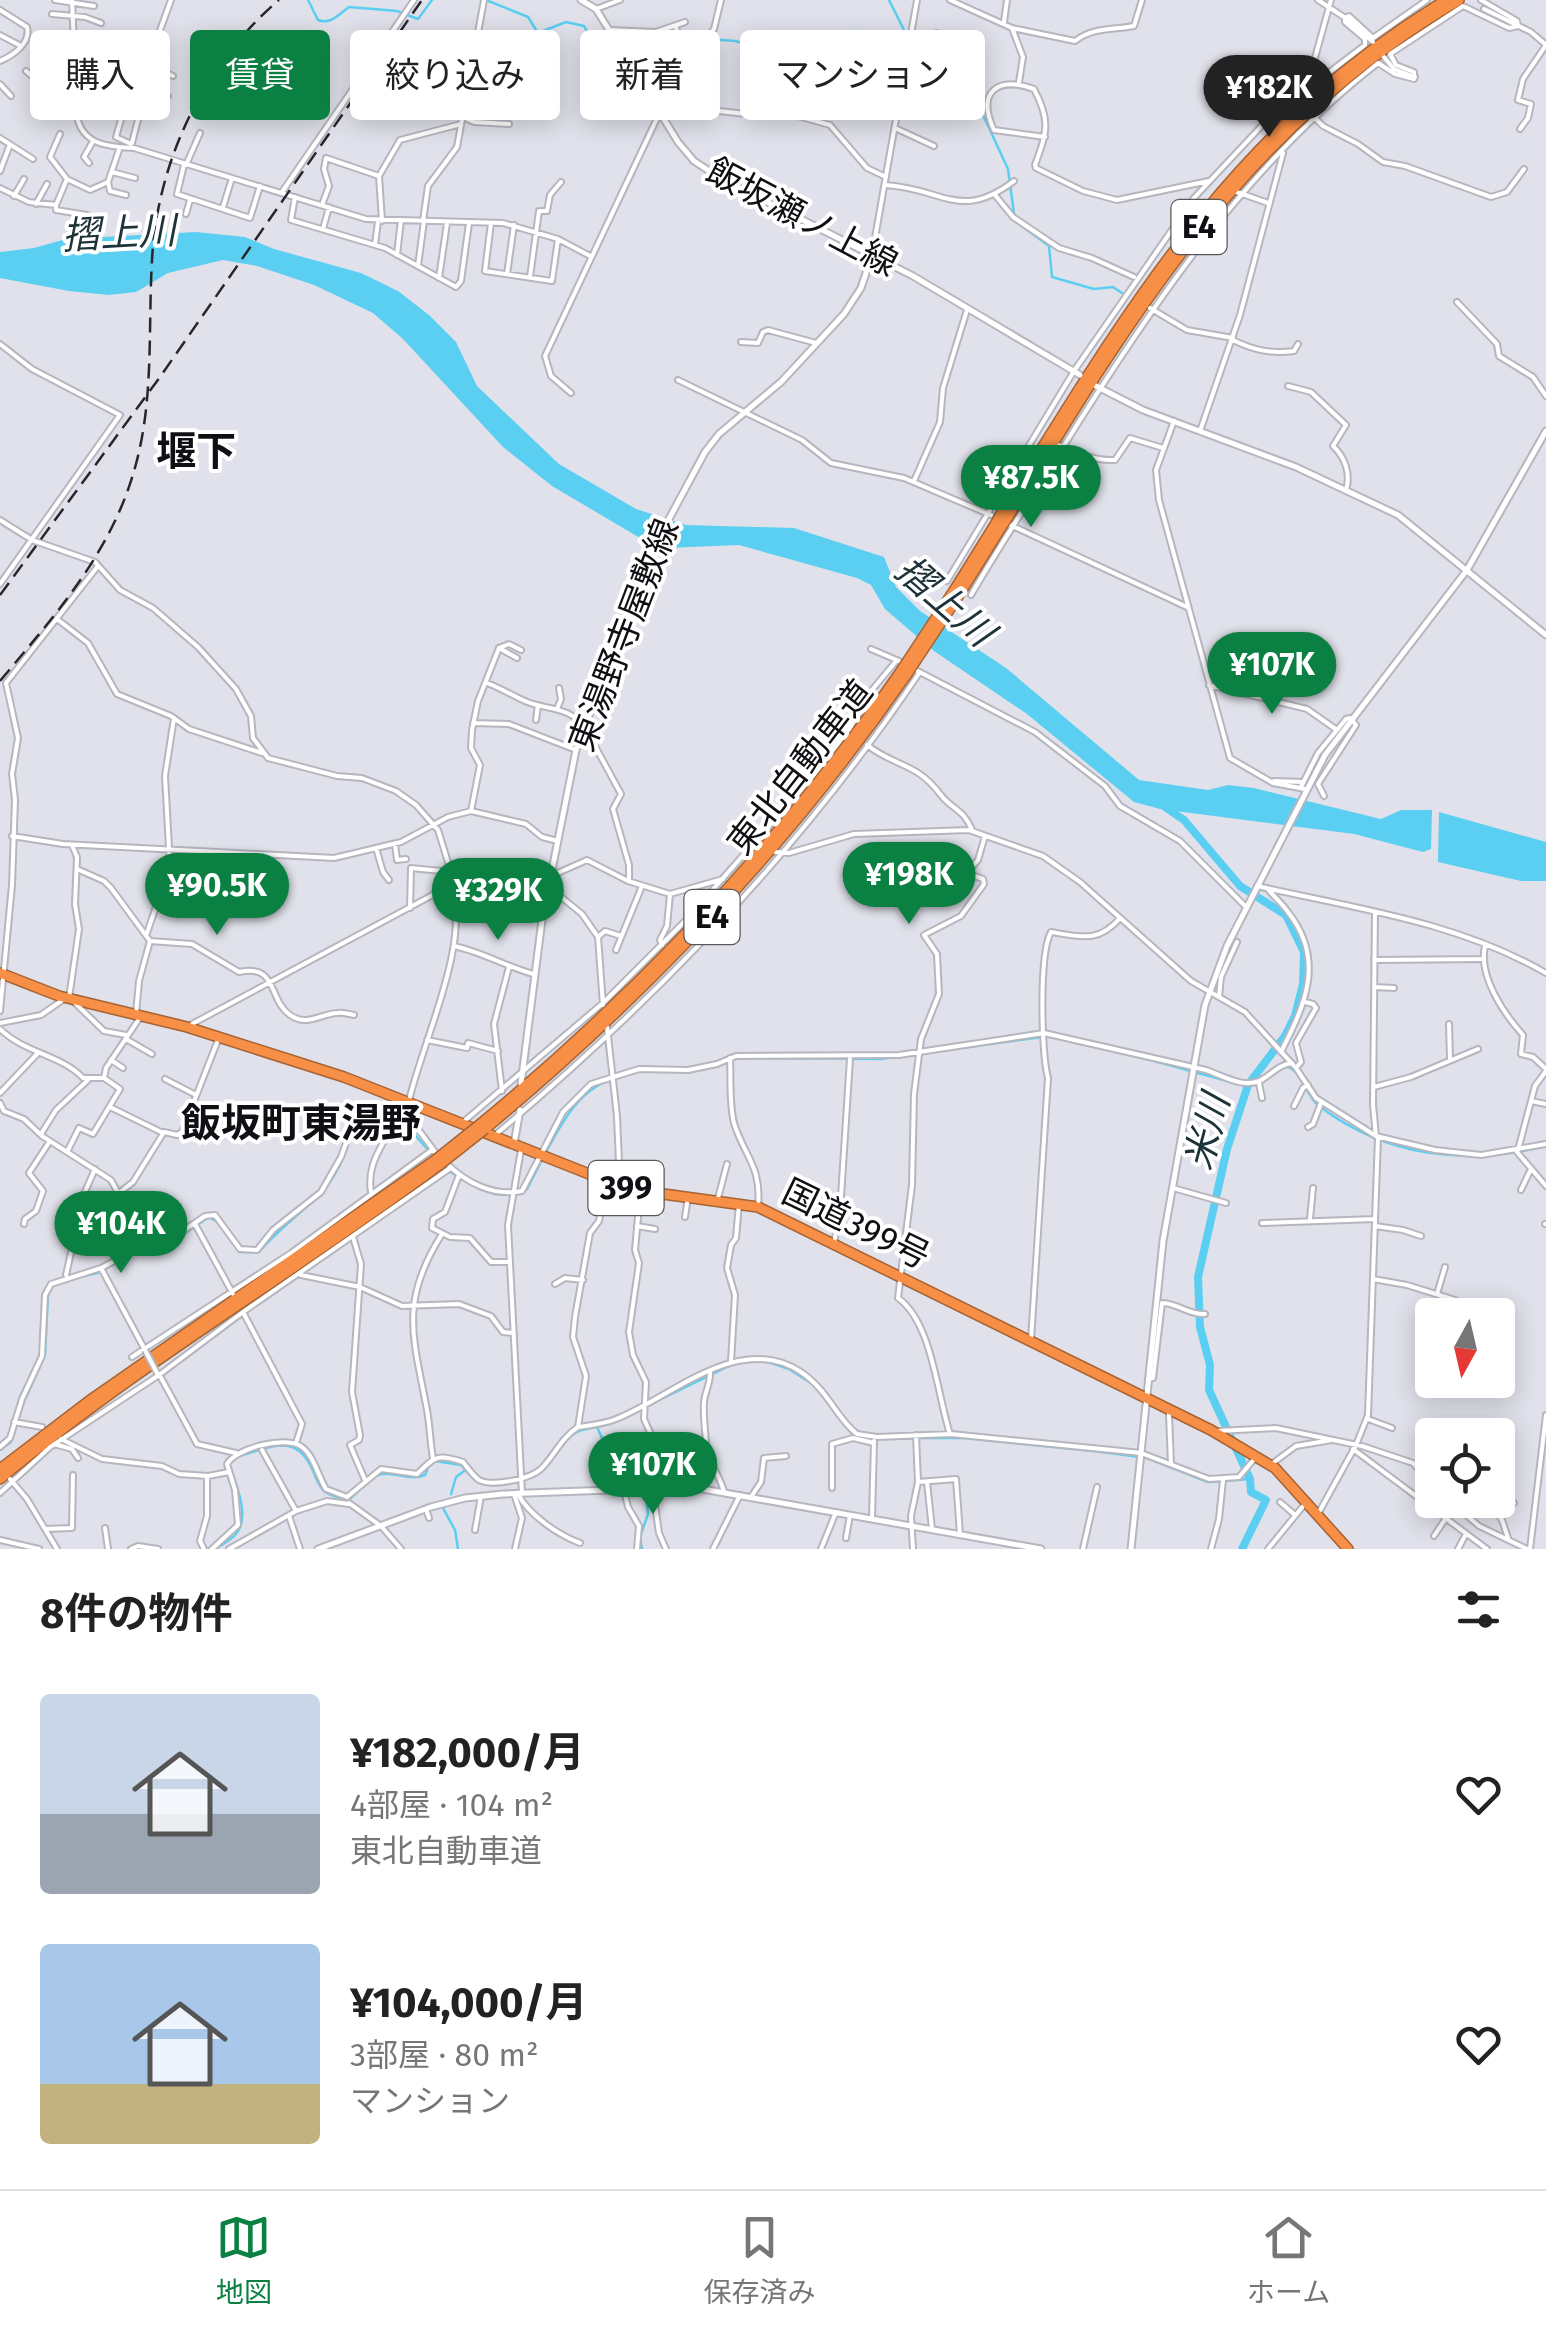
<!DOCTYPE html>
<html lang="ja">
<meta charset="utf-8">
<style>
:root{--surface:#fff;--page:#f6f6f6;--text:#222;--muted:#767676;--line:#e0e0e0;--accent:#0b8043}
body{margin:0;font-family:"Fira Sans","Noto Sans JP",sans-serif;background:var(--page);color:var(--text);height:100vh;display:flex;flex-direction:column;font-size:38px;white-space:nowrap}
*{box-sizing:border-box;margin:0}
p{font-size:32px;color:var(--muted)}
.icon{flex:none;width:55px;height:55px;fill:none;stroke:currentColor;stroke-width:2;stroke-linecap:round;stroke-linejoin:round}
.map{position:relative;height:1549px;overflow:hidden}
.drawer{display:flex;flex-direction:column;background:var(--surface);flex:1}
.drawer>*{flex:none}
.banner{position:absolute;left:30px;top:30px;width:1000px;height:90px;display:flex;gap:20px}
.needle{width:65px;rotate:188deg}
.fabs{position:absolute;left:1415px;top:1298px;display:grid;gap:20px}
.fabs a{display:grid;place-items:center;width:100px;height:100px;border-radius:10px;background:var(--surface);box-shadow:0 5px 25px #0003;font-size:50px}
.price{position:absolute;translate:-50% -85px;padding:0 22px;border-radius:35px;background:var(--accent);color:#fff;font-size:32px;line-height:65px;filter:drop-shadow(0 2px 5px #0008)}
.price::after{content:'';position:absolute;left:50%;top:60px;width:30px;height:22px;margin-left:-15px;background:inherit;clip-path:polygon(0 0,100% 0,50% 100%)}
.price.on{background:#222;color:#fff}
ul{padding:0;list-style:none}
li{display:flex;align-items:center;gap:30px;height:250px;padding:0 40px}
li span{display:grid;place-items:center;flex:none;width:280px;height:200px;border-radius:10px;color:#555}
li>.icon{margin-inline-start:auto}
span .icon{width:120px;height:120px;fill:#fffc;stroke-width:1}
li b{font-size:42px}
h2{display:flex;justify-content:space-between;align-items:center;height:120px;padding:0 40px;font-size:42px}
.tag{padding:0 35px;border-radius:10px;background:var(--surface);box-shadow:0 5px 25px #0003;font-size:35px;line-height:90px}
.tag.on{background:var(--accent);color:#fff}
.menu{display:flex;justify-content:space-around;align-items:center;height:140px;border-top:2px solid var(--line);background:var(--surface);font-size:28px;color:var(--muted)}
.menu a{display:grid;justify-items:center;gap:5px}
.menu .on{color:var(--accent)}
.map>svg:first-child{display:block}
</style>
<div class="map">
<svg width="1546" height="1549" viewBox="0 0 1546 1549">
<rect width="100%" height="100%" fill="#e1e1eb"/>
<path fill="#5bcff1" d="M196 232 245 237 274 249 361 273 398 291 429 315 456 342 477 386 559 464 636 509 686 525 794 528 884 557 896 587 920 611 1006 668 1139 780 1208 790 1228 785 1254 788 1381 819 1401 810H1432L1431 849 1423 852 1354 834 1160 809 1134 802 1027 714 934 651 885 609 871 585 857 578 739 545 666 548 640 538 552 486 503 447 403 339 373 313 314 285 257 266 223 260 168 273 136 292 109 295 69 291 0 278V252L34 248 66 239Z
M1439 812 1546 842V881H1521L1438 862Z"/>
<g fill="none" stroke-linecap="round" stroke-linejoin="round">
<path stroke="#5bcff1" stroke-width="2.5" d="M308 0 318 20C331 25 339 14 349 7L397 11 418 19 432 0
M486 0 528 17 538 33 566 22 584 26 600 53 608 50 621 57
M889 0 907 36 900 52
M709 39 735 41 811 62 832 38H845L855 31 876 32 908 62 931 69 976 100 1008 169 1015 221 1049 246 1052 277 1094 289 1113 287 1122 293
M626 51 639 39 676 47 701 40
M1136 1056 1238 1084
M750 1058 880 1059 1050 1036
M1286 1066C1304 1072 1305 1095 1319 1106 1386 1157 1466 1166 1546 1146
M1246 1085H1255L1271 1076
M398 1122 409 1128 435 1158
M352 1131 362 1122 390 1120
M546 1152C570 1107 588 1077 644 1071 657 1070 671 1072 684 1072
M448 1171 494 1194 513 1195
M521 1193 527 1189 543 1158
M227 1234 240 1252H259C292 1212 334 1198 348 1143
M129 1255 178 1238 209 1217 219 1223
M79 1277 98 1273 114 1264
M768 1362 789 1369 814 1385
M22 1406 45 1355 48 1294
M639 1410 731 1365
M843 1423 853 1435 867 1438H965L1094 1451 1147 1458 1208 1482 1250 1479
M598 1429 619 1477 644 1479 648 1514 640 1537 642 1549
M0 1450 11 1442 20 1413
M239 1456C271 1447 297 1432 313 1471 316 1478 319 1487 325 1492 331 1496 341 1498 348 1501L365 1484
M435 1461 461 1465C477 1484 487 1490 512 1482
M375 1476C393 1469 409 1482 425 1475L429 1465
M524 1479C556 1473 553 1442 579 1431 587 1428 596 1428 604 1425
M451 1494 456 1477 464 1471
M443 1508 455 1530 458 1549
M216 1549C222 1544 231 1540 236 1534 250 1518 237 1485 230 1469"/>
<path stroke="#5bcff1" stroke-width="8" d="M1165 807 1184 820 1240 886 1286 915 1304 952 1303 984 1295 1016 1285 1036 1248 1085 1227 1149 1198 1277 1200 1327 1210 1365 1209 1390 1250 1479 1251 1492 1266 1500 1242 1549"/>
<g stroke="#b6b6bf" stroke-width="8">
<path id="street" d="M55 0 94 6
M72 0 77 116C82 145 109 147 134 148L366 219 503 223 558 239 592 257
M950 0 1012 28 1023 57 1019 82
M1318 0 1350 21 1373 42
M1481 0 1517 21 1518 26
M596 9 620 0
M1484 9 1531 32 1545 44
M0 10 27 27C31 43 14 55 0 61
M52 14 85 17 101 23
M1345 18 1349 16 1373 38 1427 0
M1004 22 1007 0
M676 26 678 38 692 57
M1012 28 1075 41C1093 27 1113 30 1134 26L1142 0
M609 30 656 32 685 22
M0 35 21 46
M909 46 939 50
M1383 56 1394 69 1415 77
M150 58 171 0
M152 66 173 76
M44 70 49 60 72 66
M26 71 61 101 77 108
M73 72 91 67
M855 75 893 88 919 91 938 60 937 33
M147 82 168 96
M0 84 11 96
M683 88 719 111 746 114 780 111 830 125 867 168 886 177
M1306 90 1331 0
M463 117 474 122 509 124
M1314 117 1323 126 1358 144 1383 162 1405 166 1491 197 1507 192 1524 169
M664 119 680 97 694 52 714 29 721 0
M895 128 934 146
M1520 129 1528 118 1531 104 1518 100 1523 79 1546 45
M1045 137 994 130C976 91 998 76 1034 89 1051 121 1047 132 1035 165L1036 168 1083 191 1117 200 1209 181
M0 138 33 159
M132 143 152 65 144 52
M131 144 116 137 122 116 110 105 105 76 149 74
M89 163 84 157 93 141
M184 165 177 194 250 218 260 186
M186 165 200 133
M0 171 9 147
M112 172 135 178
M379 176 382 221
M67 179 90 190 108 182 119 150
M108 182 110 191 126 195
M885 185C943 188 960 222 1014 181
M0 188 29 202 56 205 67 179 50 157 60 134
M1234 191 1268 203
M282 192 414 0
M995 195 1013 217 1059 248 1092 258 1134 277
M14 196 24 179
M295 197 291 220 385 248 456 287 461 281 469 223
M36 204 47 184
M56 205V210L87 215
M322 205 329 186 324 169 326 158 379 176 400 140 461 124
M223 207 232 178
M186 214 190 200
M423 221 428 186 457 147 484 0
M491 223 485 271 552 281 558 239
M323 229 329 207
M375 245 378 221
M397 255 401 220
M872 255 917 0
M418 266 424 221
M507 274 514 225
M530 277 539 211H547L550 195 561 182
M439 278 447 223
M1457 302 1497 344 1499 356 1533 377 1546 396
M1150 308 1187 330 1233 338
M1233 340C1253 350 1271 354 1294 351L1298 344
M741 342 758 343 763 332 768 330 816 343
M0 344 32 369 120 415 0 584
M678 380 802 440 831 463 904 478 991 515
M1288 386 1311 392 1346 425 1333 446C1345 457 1351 474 1346 490
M571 393 551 376 545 356 660 112
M1174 421 1156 470 1159 500 1230 758 1273 783 1305 789
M1200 431 1240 315 1283 153
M1056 444C1076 452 1094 461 1115 460L1130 438 1163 448
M914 481 940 422 943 388 967 310
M0 520 32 540 95 562 120 590 153 608 198 647 236 689 251 716 253 738 268 758 337 776 362 778 396 791 416 805 438 830 451 872 460 880
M1004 522 1187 607
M947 581 1074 371 1194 198 1269 118 1365 45V39L1345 22V18
M971 595C999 547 1030 499 1060 452 1149 309 1244 167 1378 63L1395 74 1414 79V72L1396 65 1390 54 1463 6 1509 28 1518 26
M57 619 88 643 117 694 171 716 189 729 262 753
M499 648 509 644 521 650
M499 648 517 658
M871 649 899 661
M912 668 1035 732 1105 786 1120 806 1180 841 1246 907
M487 683C500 688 512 695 525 701 544 710 572 706 584 728
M1209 685 1307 709 1337 730
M557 709 561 699 559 688
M536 720 538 705
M473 723 509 724 576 750
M583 729 589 735 621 794 613 809 629 865V879
M867 745C895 767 916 762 940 794 951 809 964 809 972 830
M1274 781 1303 782
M1301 787 1318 753 1346 719 1350 718 1356 725 1318 784 1324 796
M471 811 480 765 471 748 472 730 478 701 499 648
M12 836 63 844 334 858 401 842 448 817 471 811 526 824 542 837 558 841
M395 844 397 860 406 859
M376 848 383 872 389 880
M775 852 789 853 854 834 969 830 1043 856 1080 882 1191 981 1245 1012 1296 1068 1316 1098 1376 1136 1435 1150 1481 1155 1546 1144
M77 869 104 881 111 888 150 941 192 944 239 972C278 963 268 1000 290 1015 307 1027 320 1014 337 1013 343 1012 348 1014 354 1015
M551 876 587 860 628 881 670 894 723 879
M1257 886C1354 908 1458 922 1546 973
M1267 888C1273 896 1282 903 1288 912 1326 960 1305 1005 1281 1052
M410 908 411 868 451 872
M1375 912 1373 1105 1376 1136
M147 933 170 866 165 776 174 718
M598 937 605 931 621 936
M662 945 660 940 667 926 670 894
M454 946C482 952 505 966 533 974
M1485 946C1478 976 1504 1014 1523 1035L1521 1054 1533 1057 1546 1069
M616 950 642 886
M1374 960 1482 959
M1374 987 1394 988
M1219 997 1221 977 1237 942
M69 998 79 929 75 904 77 857 72 845
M74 1002 104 1031 126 1035
M0 1011 12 885 15 800 12 774 18 738 6 683 98 566
M136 1014 139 981 150 941
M0 1023 41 1015 64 999
M192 1024 470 875 554 882 560 896 582 914 598 937 603 1005
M1449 1024 1450 1059
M607 1027 617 1116 620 1186
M0 1029C24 1053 62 1055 83 1078H104
M126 1039 152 1054
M427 1040 467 1048 468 1043 498 1051
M730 1058C731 1078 729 1103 734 1123 744 1156 762 1166 758 1207
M111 1060 123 1068
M1296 1068 1301 1062 1296 1043 1316 1008 1313 1004 1305 1002
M165 1079 196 1095
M1259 1083 1262 1098
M1374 1087 1411 1077 1478 1049
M502 1091 494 1024 509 967
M0 1093 38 1053
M1531 1101 1546 1104
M0 1103 4 1111 24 1119 42 1136 111 1180 118 1193 117 1216 143 1246
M1294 1106 1303 1088 1308 1085
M110 1107 163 1133
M462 1123 603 1003 687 919 812 777 850 728 867 696 897 660
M1308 1127 1313 1124 1321 1103
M41 1134 56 1110 88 1080
M495 1135C655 1001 803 846 920 672
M68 1150 79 1128 93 1134 120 1089 104 1078 106 1068 139 1019
M521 1150 508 1225 522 1493
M1518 1150 1535 1086 1546 1071
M1517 1152 1546 1186
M438 1156 406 1113C419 1047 471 949 452 885
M445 1162C465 1182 493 1197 522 1191L563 1112 591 1084 639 1069 688 1070 717 1064 736 1056 899 1055 1044 1033 1206 1070C1224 1076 1245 1090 1263 1079 1274 1072 1279 1065 1292 1063
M459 1175 445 1212 433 1219 432 1228 450 1237 470 1238 491 1262H510
M1173 1188 1226 1203
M1521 1190 1530 1171
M371 1192C366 1161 385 1145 395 1118
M119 1193 133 1182 164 1132 177 1135 182 1132 218 1040
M640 1195 635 1250 639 1263 629 1332 633 1355 646 1382 644 1419 658 1450 654 1498 659 1533 666 1549
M718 1198 727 1164
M685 1217 688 1197
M1310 1219 1313 1188
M1262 1223 1375 1219
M24 1224 25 1219 36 1211 43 1191 29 1173 50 1141
M195 1224 233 1294
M1545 1224H1546
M637 1226 655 1229
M1375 1226 1403 1230 1421 1236
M353 1237 361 1264 352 1392 360 1435 359 1440 350 1445 365 1480
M834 1243 840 1212 850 1059
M101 1268 145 1350
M66 1275 84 1194 95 1169
M301 1275 360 1287 402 1306 459 1304 491 1316 503 1332 514 1333
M1373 1279 1407 1285 1455 1300
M555 1284 565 1278 583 1280
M1437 1294 1445 1267
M1162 1303C1178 1303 1188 1315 1205 1314
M243 1312 302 1424 296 1443
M1031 1340 1048 1078C1041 1053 1039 953 1051 932 1081 937 1099 943 1120 918
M132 1357 291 1253 432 1150
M731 1361 735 1295 727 1268 731 1245 736 1238 739 1204
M710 1371C711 1383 705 1391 704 1402 703 1414 705 1429 706 1442 707 1463 719 1472 724 1492
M159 1374 197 1444 236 1453
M1148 1379 1153 1378 1162 1303
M1169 1414 1171 1464
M1368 1419 1392 1428
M14 1422 42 1427
M578 1427C591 1425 604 1424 616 1419 672 1397 739 1331 801 1372 829 1391 836 1418 857 1434L877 1437 951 1434 1112 1450 1141 1453 1209 1479 1239 1477 1256 1457
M1217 1431 1276 1428 1362 1446 1413 1463 1432 1485
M950 1434C937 1394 932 1322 898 1298L912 1185 914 1094 921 1039 939 994 937 954 924 935 961 916 984 884 983 879 972 875 970 869 978 860 985 836
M61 1439 102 1459 162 1466 179 1474 208 1476 229 1472
M54 1444 72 1449 78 1458
M0 1447 10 1438 22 1399 42 1356 45 1295 51 1284 101 1268 143 1246 177 1235 205 1216 215 1215 240 1249 257 1250 273 1230 321 1192 341 1157 353 1124C373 1114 397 1117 416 1127
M1353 1449 1487 1549
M262 1450 296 1511
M433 1458C430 1442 430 1426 427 1410 413 1336 399 1302 442 1234
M1273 1463 1296 1446 1332 1440
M10 1479 27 1499 57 1549
M918 1482 956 1479 960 1534
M927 1482 932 1529
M832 1488V1444L853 1438 874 1443
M624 1490 628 1507 639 1526 637 1549
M0 1493 50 1447 159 1375 243 1312 449 1169
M1498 1493 1501 1488
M514 1494 522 1518 515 1549
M518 1494C528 1514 558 1535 580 1543
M347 1497 381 1469 417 1474C435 1457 436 1453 463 1462 468 1468 473 1476 479 1480 493 1487 530 1479 541 1469 555 1455 561 1438 578 1427L586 1376 573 1337 575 1317 590 1233 599 1221 602 1205 612 1184
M751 1497 761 1482 764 1458 786 1456
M1449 1500 1479 1526 1527 1549
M1492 1500 1491 1505 1502 1520 1508 1538
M1280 1502 1295 1515
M349 1503 381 1526 401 1549
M426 1509 429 1518
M1462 1512 1469 1500
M1318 1514 1356 1445 1368 1415 1378 1137
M289 1516 300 1549
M1500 1517 1514 1503
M872 1519 874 1441
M105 1528 108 1549
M45 1529 72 1528 73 1475
M475 1530 481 1496
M1434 1536 1454 1506
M846 1538 850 1515
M0 1540 39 1549
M131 1549 138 1546 158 1549
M204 1549 200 1541 207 1516V1476
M212 1549 238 1525 235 1490 227 1464C236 1448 286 1435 302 1447 314 1456 318 1476 326 1489L347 1497
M229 1549 296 1511 327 1501 349 1504
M713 1549 740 1495
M821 1549 836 1512
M913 1549 911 1516 918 1482 916 1435
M1083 1549 1097 1487
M1211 1549 1219 1519 1223 1480
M1268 1549 1304 1505
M1458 1549 1466 1534
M1530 1549 1546 1415"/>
</g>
<g stroke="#b6b6bf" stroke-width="9">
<path id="secondary" d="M581 0 596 9 678 142 694 161 720 178 913 276 1080 375
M1094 385 1143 410 1296 467 1398 515 1546 635
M521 1084 542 920 576 750 648 558 705 452 719 434 781 382 844 314 861 288 872 255
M514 1144 520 1110
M318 1549 431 1507 465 1498 503 1494 691 1487 1041 1549
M1131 1549 1163 1241 1205 1005 1227 946 1325 755 1467 570 1546 431"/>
</g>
<g stroke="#a66334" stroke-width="12">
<path id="highway" d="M1001 514C1130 307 1231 131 1446 0
M1008 517C1134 311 1245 126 1459 0
M955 589 996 523
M961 592 1002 526
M0 973 59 996 187 1027 344 1077 627 1189 758 1207 1211 1430 1275 1468 1348 1549
M478 1126C639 993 782 842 901 671
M485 1129C645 996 788 846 907 674
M0 1469 89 1401 434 1161
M0 1479C138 1364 294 1273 438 1166"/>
</g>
<use href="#street" stroke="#fff" stroke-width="4"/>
<use href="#secondary" stroke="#fff" stroke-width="5"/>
<use href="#highway" stroke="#f78f46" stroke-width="9"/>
<path stroke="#26262b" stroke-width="2.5" stroke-dasharray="15 8" stroke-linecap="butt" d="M0 595 160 377 422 0
M0 681C56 614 113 551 136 464 154 397 148 328 152 260 157 161 204 64 279 0"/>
<g stroke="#b6b6bf" stroke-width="8" stroke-linecap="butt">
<path id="street-bridge" d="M145 1350 157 1373"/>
</g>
<g stroke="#a66334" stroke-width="12" stroke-linecap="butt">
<path id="highway-bridge" d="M996 523 1001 514
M1002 526 1008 517
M901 671 955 589
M907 674 961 592
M434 1161 478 1126
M438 1166 485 1129"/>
</g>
<use href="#street-bridge" stroke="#fff" stroke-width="4"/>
<use href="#highway-bridge" stroke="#f78f46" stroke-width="9"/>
</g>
<g text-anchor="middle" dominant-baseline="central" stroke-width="8" stroke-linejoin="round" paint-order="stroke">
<g fill="#fff" stroke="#58585a" stroke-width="2.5">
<rect x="1171.5" y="200" width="55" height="54" rx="8"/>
<rect x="684.5" y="890" width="55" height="54" rx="8"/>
<rect x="588.5" y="1161" width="75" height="54" rx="8"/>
</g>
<g font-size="32" font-weight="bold" fill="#101014">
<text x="1199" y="227">E4</text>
<text x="712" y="917">E4</text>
<text x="626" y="1188">399</text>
</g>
<g font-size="35" fill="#101014" stroke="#fff">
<text transform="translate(802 217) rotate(28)">飯坂瀬ノ上線</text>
<text transform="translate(624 635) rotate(-69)">東湯野寺屋敷線</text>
<text transform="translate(800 767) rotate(-52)">東北自動車道</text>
<text transform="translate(856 1224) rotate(26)">国道399号</text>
</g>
<g font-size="38" font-style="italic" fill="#1e3239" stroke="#fff">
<text transform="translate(119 233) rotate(-3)">摺上川</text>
<text transform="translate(945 601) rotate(41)">摺上川</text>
<text transform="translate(1207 1132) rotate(-75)">米川</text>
</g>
<g font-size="40" font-weight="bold" fill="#101014" stroke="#fff">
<text x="196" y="452">堰下</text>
<text x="301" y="1124">飯坂町東湯野</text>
</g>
</g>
</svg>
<div class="fabs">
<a><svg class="needle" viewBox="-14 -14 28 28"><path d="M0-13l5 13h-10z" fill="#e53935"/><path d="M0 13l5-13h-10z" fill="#767676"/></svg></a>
<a><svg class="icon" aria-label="locate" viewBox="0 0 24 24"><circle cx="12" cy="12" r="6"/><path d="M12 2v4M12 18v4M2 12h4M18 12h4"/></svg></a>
</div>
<b class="price on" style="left:1269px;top:140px">¥182K</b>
<b class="price" style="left:1031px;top:530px">¥87.5K</b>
<b class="price" style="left:1272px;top:717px">¥107K</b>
<b class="price" style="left:909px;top:927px">¥198K</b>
<b class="price" style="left:217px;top:938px">¥90.5K</b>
<b class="price" style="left:498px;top:943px">¥329K</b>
<b class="price" style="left:121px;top:1276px">¥104K</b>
<b class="price" style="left:653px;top:1517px">¥107K</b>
<div class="banner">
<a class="tag">購入</a>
<a class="tag on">賃貸</a>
<a class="tag">絞り込み</a>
<a class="tag">新着</a>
<a class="tag">マンション</a>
</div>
</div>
<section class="drawer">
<h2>8件の物件<svg class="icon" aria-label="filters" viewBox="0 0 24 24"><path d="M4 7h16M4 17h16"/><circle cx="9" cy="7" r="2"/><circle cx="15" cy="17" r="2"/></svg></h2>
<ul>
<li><span style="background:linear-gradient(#c9d6e8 60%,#9aa5b1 0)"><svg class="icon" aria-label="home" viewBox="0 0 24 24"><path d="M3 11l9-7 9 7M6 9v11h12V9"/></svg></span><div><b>¥182,000/月</b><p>4部屋 · 104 m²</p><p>東北自動車道</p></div><svg class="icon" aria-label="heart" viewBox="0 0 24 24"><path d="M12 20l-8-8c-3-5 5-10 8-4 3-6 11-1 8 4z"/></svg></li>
<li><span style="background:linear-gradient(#a9c7e8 70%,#c2b280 0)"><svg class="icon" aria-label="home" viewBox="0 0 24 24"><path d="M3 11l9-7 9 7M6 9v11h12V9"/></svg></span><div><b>¥104,000/月</b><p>3部屋 · 80 m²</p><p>マンション</p></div><svg class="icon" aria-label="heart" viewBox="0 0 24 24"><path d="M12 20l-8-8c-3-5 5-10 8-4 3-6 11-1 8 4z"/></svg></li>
</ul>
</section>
<nav class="menu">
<a class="on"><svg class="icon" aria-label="map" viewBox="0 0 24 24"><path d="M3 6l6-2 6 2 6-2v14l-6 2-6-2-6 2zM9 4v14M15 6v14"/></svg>地図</a>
<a><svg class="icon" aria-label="saved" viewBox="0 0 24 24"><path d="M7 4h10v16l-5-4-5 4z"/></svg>保存済み</a>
<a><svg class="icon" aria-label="home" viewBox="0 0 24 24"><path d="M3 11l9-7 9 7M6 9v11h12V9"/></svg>ホーム</a>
</nav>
